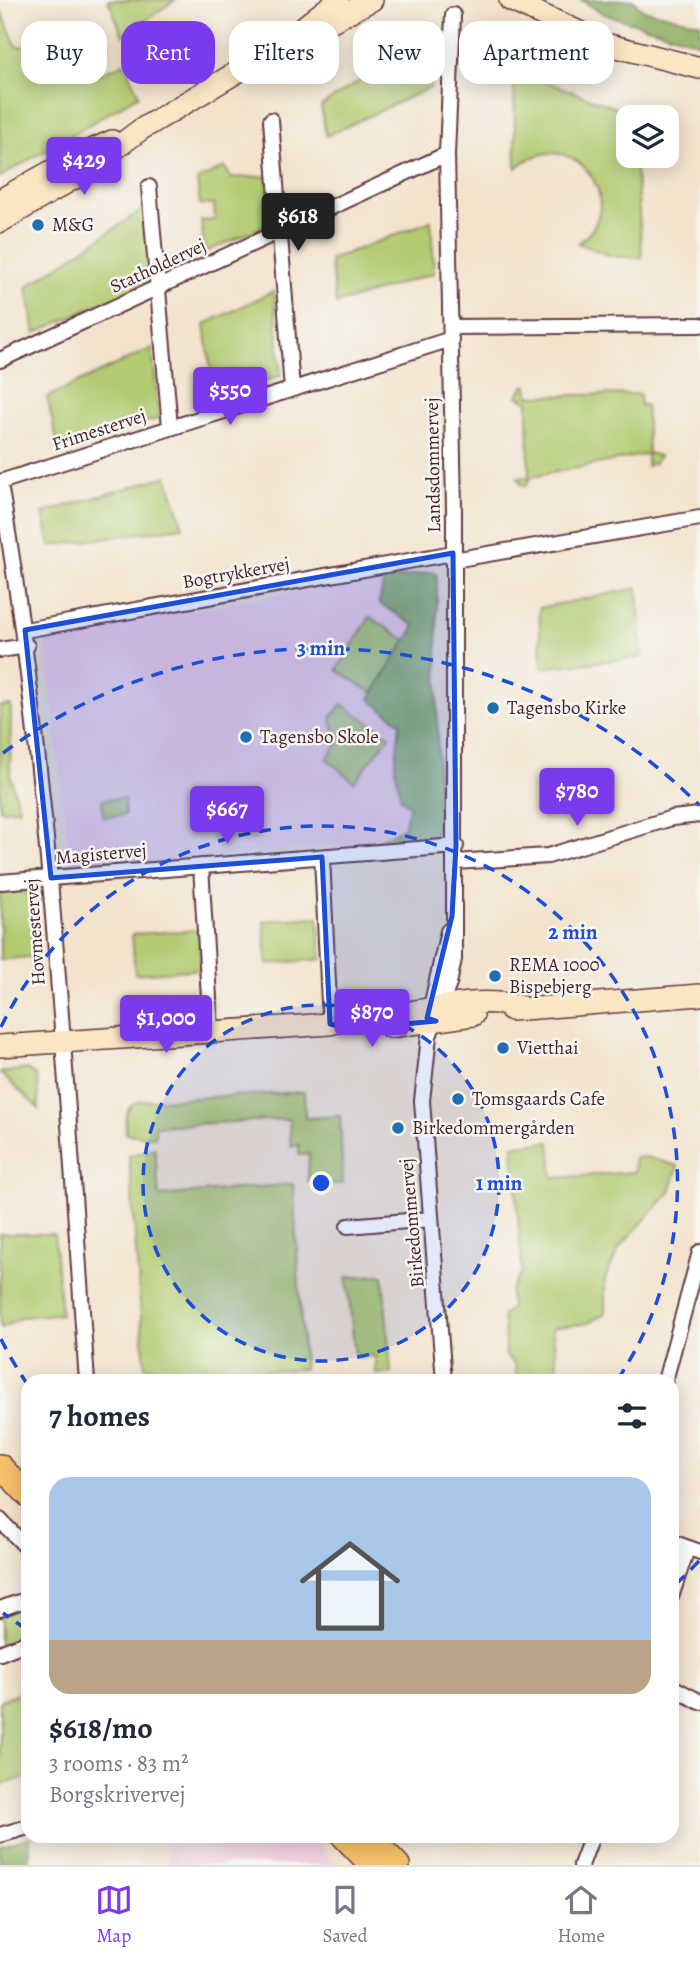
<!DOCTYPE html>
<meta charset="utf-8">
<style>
:root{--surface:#fff;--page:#f2f2f3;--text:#1f2937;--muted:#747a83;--line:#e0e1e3;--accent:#7c3aed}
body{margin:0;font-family:Alegreya,serif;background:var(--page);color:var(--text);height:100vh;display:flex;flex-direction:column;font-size:26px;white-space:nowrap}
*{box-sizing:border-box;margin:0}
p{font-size:23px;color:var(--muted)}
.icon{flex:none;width:38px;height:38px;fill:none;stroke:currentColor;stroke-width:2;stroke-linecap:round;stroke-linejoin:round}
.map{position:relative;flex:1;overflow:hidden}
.side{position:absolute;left:21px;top:1374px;width:658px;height:469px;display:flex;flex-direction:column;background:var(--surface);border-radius:21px;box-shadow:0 4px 18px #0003}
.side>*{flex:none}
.banner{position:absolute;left:21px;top:21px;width:658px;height:63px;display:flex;gap:14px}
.tools{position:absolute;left:616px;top:105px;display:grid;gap:14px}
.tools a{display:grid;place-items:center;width:63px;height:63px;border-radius:14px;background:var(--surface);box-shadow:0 4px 18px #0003;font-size:35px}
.price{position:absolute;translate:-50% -60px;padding:0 16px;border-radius:7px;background:var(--accent);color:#fff;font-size:23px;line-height:46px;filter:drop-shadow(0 2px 4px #0008)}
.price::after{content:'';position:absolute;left:50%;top:42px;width:21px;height:16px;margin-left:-10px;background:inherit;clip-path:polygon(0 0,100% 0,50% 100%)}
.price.current{background:#222;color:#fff}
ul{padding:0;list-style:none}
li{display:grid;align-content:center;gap:14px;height:371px;padding:0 28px}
li span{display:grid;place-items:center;height:217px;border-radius:21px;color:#555}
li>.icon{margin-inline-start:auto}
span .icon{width:126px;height:126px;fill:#fffc;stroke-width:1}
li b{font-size:30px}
h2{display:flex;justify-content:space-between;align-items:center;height:84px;padding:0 28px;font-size:30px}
.pill{padding:0 24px;border-radius:21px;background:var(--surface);box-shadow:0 4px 18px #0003;font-size:24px;line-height:63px}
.pill.current{background:var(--accent);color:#fff}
.dock{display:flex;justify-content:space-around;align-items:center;height:98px;border-top:2px solid var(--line);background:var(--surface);font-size:19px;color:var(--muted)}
.dock a{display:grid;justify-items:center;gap:4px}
.dock .current{color:var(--accent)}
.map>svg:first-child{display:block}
</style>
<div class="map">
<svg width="700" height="1865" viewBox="0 0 700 1865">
<rect width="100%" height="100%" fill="#f6f6f2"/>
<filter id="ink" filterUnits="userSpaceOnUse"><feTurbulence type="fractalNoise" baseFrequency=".0143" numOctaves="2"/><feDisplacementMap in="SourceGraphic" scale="14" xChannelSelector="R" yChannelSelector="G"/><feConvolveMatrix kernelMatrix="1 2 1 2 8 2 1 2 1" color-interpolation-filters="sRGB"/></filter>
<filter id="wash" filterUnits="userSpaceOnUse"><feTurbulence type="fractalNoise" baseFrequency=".00686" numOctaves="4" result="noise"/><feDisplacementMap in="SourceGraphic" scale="28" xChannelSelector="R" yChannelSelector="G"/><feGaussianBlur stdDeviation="1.57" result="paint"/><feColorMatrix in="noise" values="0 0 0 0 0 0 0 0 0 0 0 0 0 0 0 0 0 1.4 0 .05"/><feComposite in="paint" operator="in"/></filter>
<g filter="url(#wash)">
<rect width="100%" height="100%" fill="#f3e3cd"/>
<path fill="#f2cfe1" d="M432 569 437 573 438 834 432 837 75 870 70 865 45 640 50 634Z
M162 1836H308L338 1865H169Z"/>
<path fill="#b2cb71" stroke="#7e754e" stroke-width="2" d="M108 0H175L123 36Z
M0 9 17 47 76 36 98 75 124 63 139 95 0 177Z
M431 43V87L326 136 321 106 396 57 398 68 425 59 424 45Z
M528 75 632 114 628 117V156H635L642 258 611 256 578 243C634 204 571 119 516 168L514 84 520 76Z
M225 167 231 178 267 176 270 224 205 252 201 221 215 220 214 204 200 205 197 180Z
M145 208 150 282 35 333 27 287Z
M431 221 434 273 336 304 330 260Z
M274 291 281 376 214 397 205 324Z
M152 348 159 418 59 449 47 397Z
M524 386H527L529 396 640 394V405H646L648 453 659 456 655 463 647 466V454L531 477 526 486 521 484 518 478 529 477 528 401 517 396Z
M167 476 183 527 50 546 43 513Z
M638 588 642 657 542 668 539 608Z
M370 617 406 640 373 693 337 670Z
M342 704 390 736 354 782 327 759 337 744 331 717Z
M11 705 10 775 19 809 0 810V706Z
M124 798 125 815 103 817 102 800Z
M24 891 31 898 37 956 0 960V893Z
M318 917 322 959 267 964 264 921Z
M198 930 201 969 135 974 132 934Z
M27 1069 37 1077 39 1109 0 1073Z
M304 1092 305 1118 340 1116 343 1183 319 1185 318 1180 308 1181 309 1154 299 1155V1145L291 1146 289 1119 155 1126V1137L126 1134C125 1118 124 1107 139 1101Z
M550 1142 553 1178 635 1172 634 1158 646 1157 678 1166 670 1192 620 1247 605 1278V1314L588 1323 552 1328 559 1381H517L515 1365 506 1356 503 1315 511 1308 510 1291 522 1272 513 1145Z
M155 1148 159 1196 293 1184 304 1369 161 1378 156 1367H145L129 1156Z
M0 1234H54L61 1314 22 1317 2 1328 0 1326Z
M383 1275 391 1373 376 1374 375 1356 355 1357 347 1277Z
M17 1609H28V1635L0 1647V1616Z
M28 1689V1777L0 1785V1701Z"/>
<path fill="#8daf63" stroke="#6c6747" stroke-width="2" d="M581 0H632L644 10 700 23V43L604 14Z
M432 572 437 575 438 826 433 838 376 842 403 828 410 806 401 799 395 767 400 723 370 699 415 626 379 603 384 580Z
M31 1837 28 1865H0V1846Z"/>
</g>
<g filter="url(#ink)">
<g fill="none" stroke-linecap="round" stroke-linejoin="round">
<g stroke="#633c43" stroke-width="18">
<path id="street" d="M271 120 292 389
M149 187 170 427
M451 327 700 325
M0 360 447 154
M0 482 451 339
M0 484C51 780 65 1081 87 1381
M453 560 700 518
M25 630 453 553
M0 650 27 646
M322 857 330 1024
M455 862 548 856 672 818 700 815
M201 866 211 1031
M0 882 456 846
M429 1016 448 931
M348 1226 431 1219
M444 1381 422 1101 429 1036 449 984 454 959V508L447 154 453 15
M665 1381 700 1252
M0 1520 28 1549
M672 1542 700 1552
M672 1594 687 1549
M0 1609 19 1602H28
M0 1653 28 1642
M672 1687 700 1702
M0 1835 28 1827
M581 1865 592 1836"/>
</g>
<g stroke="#633c43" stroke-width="24">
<path id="secondary" d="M510 0 605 44 700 68
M302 37 372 0
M0 200 80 155 112 141
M0 222 83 173 140 130 274 50 338 0
M511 1010 700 995
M390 1027 473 1015
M0 1046 330 1024C356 1016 382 1016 410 1012 449 1006 483 997 522 1007"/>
</g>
<g stroke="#633c43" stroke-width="26">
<path id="primary" d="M0 1466 28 1495
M343 1836 371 1865
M370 1836 398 1865"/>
</g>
<use href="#street" stroke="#fff" stroke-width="14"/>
<use href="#secondary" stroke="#fbe6c4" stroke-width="21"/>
<use href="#primary" stroke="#f6c06b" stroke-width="23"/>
</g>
</g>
<path fill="#1d4ed8" fill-opacity="0.2" stroke="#1d4ed8" stroke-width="5" stroke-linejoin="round" d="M453 553 456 846 452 916 427 1018 436 1021 352 1029 330 1024 322 857 51 878 25 630Z"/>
<circle cx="321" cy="1183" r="178" fill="#1d4ed8" fill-opacity=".12"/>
<g fill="none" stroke="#1d4ed8" stroke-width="3.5" stroke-dasharray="12 9">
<circle cx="321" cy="1183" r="178"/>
<path d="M28 1385A356 356 0 0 1 1 1339M1 1027A356 356 0 1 1 618 1379"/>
<path d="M699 1561A535 535 0 0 1 676 1584M26 1629A535 535 0 0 1 3 1613M3 753A535 535 0 0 1 699 805"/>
</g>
<g fill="#1f6fb2" stroke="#f6f6f2" stroke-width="2.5">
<circle cx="38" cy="225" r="7"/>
<circle cx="493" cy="708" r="7"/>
<circle cx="246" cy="737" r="7"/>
<circle cx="495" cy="976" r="7"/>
<circle cx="503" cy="1048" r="7"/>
<circle cx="458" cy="1099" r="7"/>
<circle cx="398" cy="1128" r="7"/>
</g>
<g text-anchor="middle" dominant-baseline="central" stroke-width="5" stroke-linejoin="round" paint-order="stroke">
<g font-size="19" fill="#4a1f2b" stroke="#f6f6f2" text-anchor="start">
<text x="52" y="225">M&amp;G</text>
<text x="507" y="708">Tagensbo Kirke</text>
<text x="260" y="737">Tagensbo Skole</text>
<text x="509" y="965">REMA 1000<tspan x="509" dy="22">Bispebjerg</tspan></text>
<text x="517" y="1048">Vietthai</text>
<text x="472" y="1099">Tomsgaards Cafe</text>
<text x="412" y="1128">Birkedommergården</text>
</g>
<g font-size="19" fill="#4a1f2b" stroke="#f6f6f2">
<text transform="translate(158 266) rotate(-25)">Statholdervej</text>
<text transform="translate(99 430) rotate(-18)">Frimestervej</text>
<text transform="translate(433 465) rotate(-91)">Landsdommervej</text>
<text transform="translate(236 573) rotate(-10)">Bogtrykkervej</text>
<text transform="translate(101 854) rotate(-5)">Magistervej</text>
<text transform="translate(35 932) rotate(-94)">Hovmestervej</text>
<text transform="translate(412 1223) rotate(-95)">Birkedommervej</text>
</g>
</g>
<circle cx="321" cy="1183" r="10" fill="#1d4ed8" stroke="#f6f6f2" stroke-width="3.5"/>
<g font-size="21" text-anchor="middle" font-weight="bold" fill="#1d4ed8" stroke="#f6f6f2" stroke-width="5" stroke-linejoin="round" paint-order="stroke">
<text x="321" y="655">3 min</text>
<text x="573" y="939">2 min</text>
<text x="499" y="1190">1 min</text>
</g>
</svg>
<div class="tools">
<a><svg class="icon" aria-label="layers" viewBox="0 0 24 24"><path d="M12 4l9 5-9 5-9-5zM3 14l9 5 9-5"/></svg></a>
</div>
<b class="price" style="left:84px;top:197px">$429</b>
<b class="price current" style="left:298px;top:253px">$618</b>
<b class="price" style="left:230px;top:427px">$550</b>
<b class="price" style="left:577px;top:828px">$780</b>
<b class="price" style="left:227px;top:846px">$667</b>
<b class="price" style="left:372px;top:1049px">$870</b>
<b class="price" style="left:166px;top:1055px">$1,000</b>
<div class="banner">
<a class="pill">Buy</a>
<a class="pill current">Rent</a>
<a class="pill">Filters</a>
<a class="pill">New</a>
<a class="pill">Apartment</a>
</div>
<section class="side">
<h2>7 homes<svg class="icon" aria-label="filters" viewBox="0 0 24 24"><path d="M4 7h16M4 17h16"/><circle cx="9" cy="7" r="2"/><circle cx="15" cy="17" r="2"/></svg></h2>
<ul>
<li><span style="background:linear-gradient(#a9c7e8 75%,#b9a48a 0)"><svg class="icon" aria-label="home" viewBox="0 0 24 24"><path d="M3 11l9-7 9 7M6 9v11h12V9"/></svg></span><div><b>$618/mo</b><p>3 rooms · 83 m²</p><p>Borgskrivervej</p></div></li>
</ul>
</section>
</div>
<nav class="dock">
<a class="current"><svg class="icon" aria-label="map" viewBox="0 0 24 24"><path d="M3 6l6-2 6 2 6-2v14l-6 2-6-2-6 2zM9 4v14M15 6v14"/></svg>Map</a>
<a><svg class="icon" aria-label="saved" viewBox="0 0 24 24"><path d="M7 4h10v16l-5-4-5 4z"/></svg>Saved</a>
<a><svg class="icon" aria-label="home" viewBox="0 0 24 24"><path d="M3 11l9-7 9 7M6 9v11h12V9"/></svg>Home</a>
</nav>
